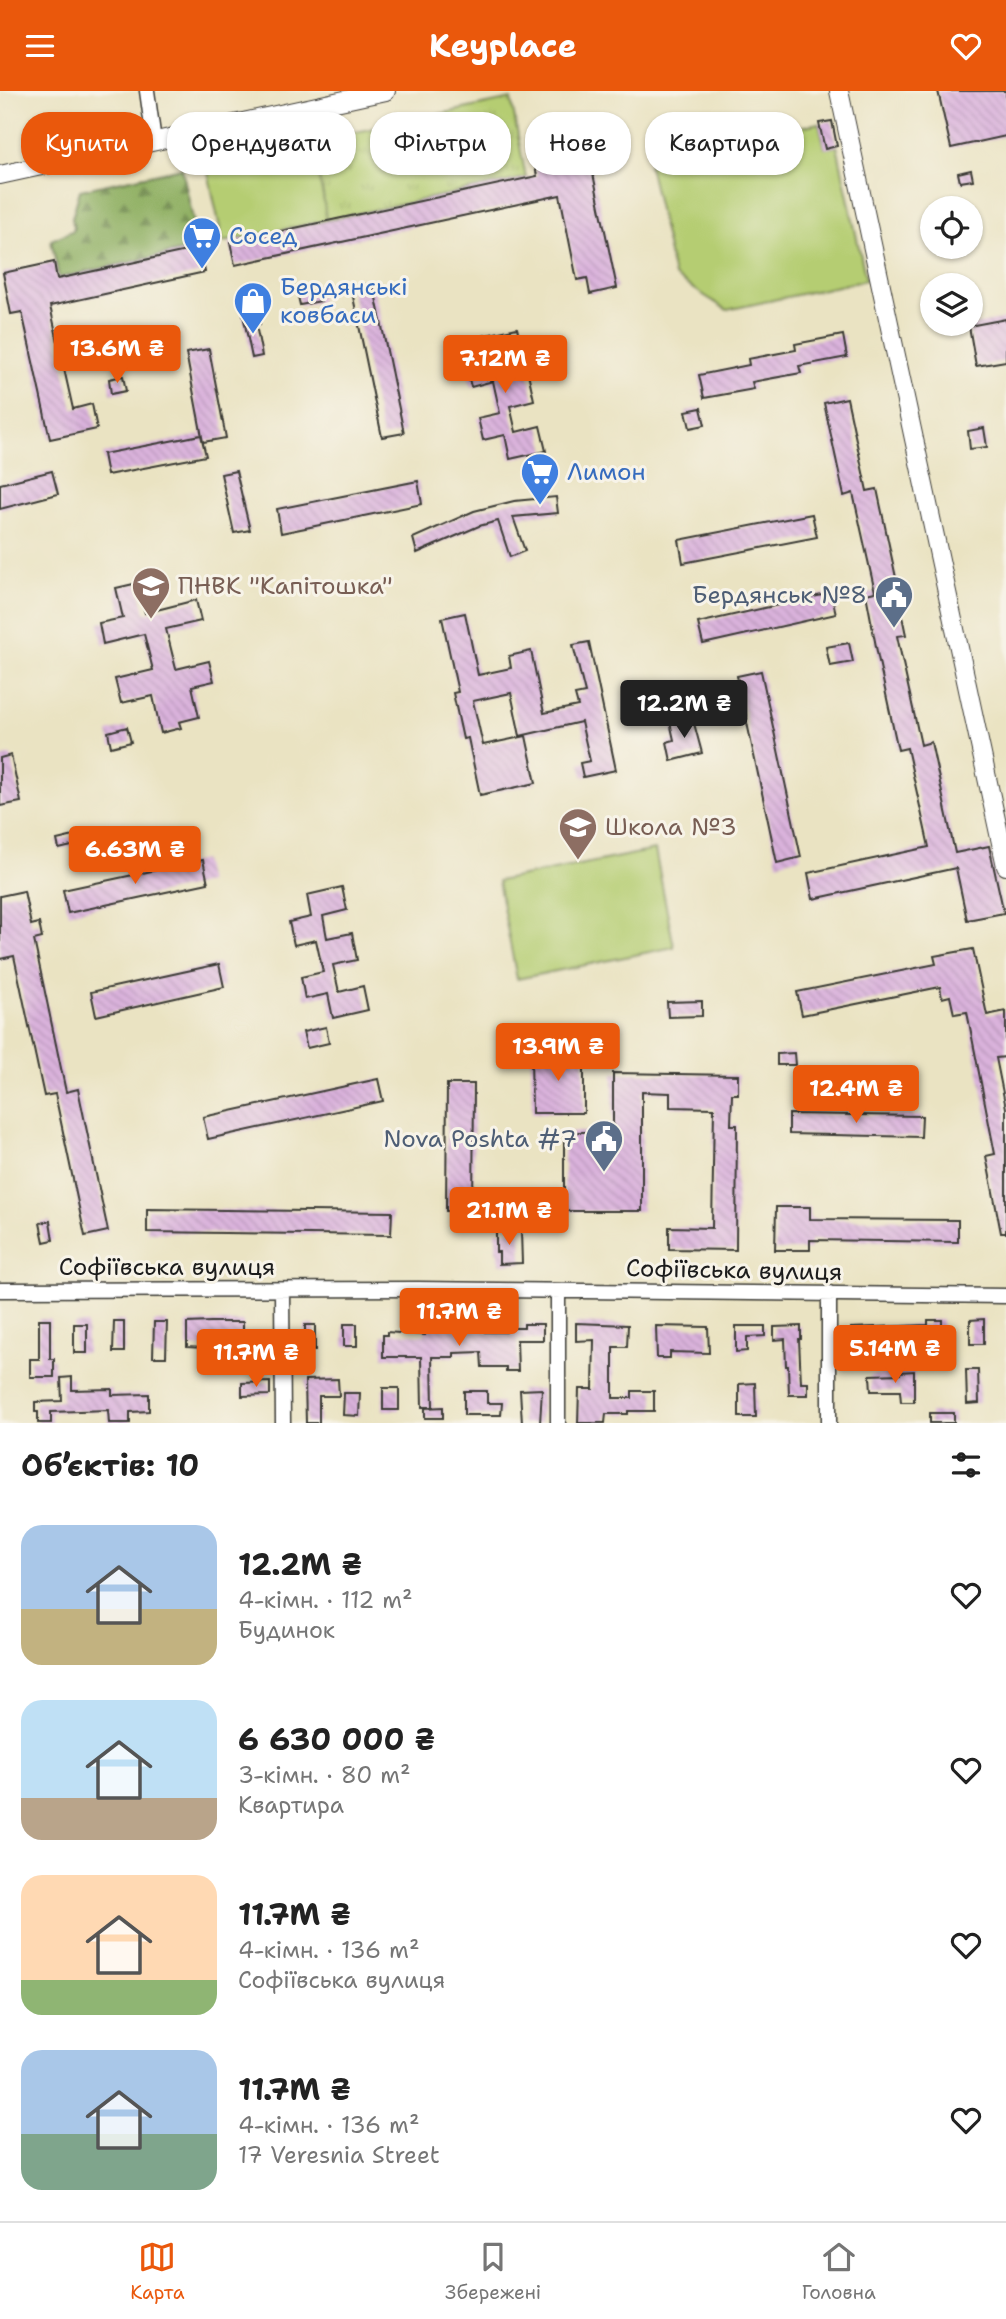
<!DOCTYPE html>
<html lang="uk">
<meta charset="utf-8">
<style>
:root{--surface:#fff;--page:#f6f6f6;--text:#222;--muted:#767676;--line:#e0e0e0;--accent:#ea580c}
body{margin:0;font-family:"Shantell Sans",sans-serif;background:var(--page);color:var(--text);height:100vh;display:flex;flex-direction:column;font-size:26px;white-space:nowrap}
*{box-sizing:border-box;margin:0}
p{font-size:23px;color:var(--muted)}
.icon{flex:none;width:38px;height:38px;fill:none;stroke:currentColor;stroke-width:2;stroke-linecap:round;stroke-linejoin:round}
.map{position:relative;height:1332px;overflow:hidden}
.sheet{display:flex;flex-direction:column;background:var(--surface);flex:1}
.sheet>*{flex:none}
.top-card{position:absolute;left:21px;top:21px;width:964px;height:63px;display:flex;gap:14px}
.buttons{position:absolute;left:920px;top:105px;display:grid;gap:14px}
.buttons a{display:grid;place-items:center;width:63px;height:63px;border-radius:50%;background:var(--surface);box-shadow:0 2px 5px #0004;font-size:35px}
.price{position:absolute;translate:-50% -60px;padding:0 16px;border-radius:7px;background:var(--accent);color:#fff;font-size:23px;line-height:46px;filter:drop-shadow(0 2px 4px #0008)}
.price::after{content:'';position:absolute;left:50%;top:42px;width:21px;height:16px;margin-left:-10px;background:inherit;clip-path:polygon(0 0,100% 0,50% 100%)}
.price.on{background:#222;color:#fff}
ul{padding:0;list-style:none}
li{display:flex;align-items:center;gap:21px;height:175px;padding:0 21px}
li span{display:grid;place-items:center;flex:none;width:196px;height:140px;border-radius:21px;color:#555}
li>.icon{margin-inline-start:auto}
span .icon{width:84px;height:84px;fill:#fffc;stroke-width:1}
li b{font-size:30px}
h2{display:flex;justify-content:space-between;align-items:center;height:84px;padding:0 21px;font-size:30px}
.pill{padding:0 24px;border-radius:28px;background:var(--surface);box-shadow:0 2px 5px #0004;font-size:24px;line-height:63px}
.pill.on{background:var(--accent);color:#fff}
header{display:flex;justify-content:space-between;align-items:center;height:91px;padding:0 21px;background:var(--accent);color:#fff;font-size:32px;font-weight:700}
.dock{display:flex;justify-content:space-around;align-items:center;height:98px;border-top:2px solid var(--line);background:var(--surface);font-size:19px;color:var(--muted)}
.dock a{display:grid;justify-items:center;gap:4px}
.dock .on{color:var(--accent)}
.map>svg:first-child{display:block}
</style>
<header><svg class="icon" aria-label="menu" viewBox="0 0 24 24"><path d="M4 6h16M4 12h16M4 18h16"/></svg>Keyplace<svg class="icon" aria-label="heart" viewBox="0 0 24 24"><path d="M12 20l-8-8c-3-5 5-10 8-4 3-6 11-1 8 4z"/></svg></header>
<div class="map">
<svg width="1006" height="1332" viewBox="0 0 1006 1332">
<defs>
<pattern id="forest-firs" width="22" height="20" patternUnits="userSpaceOnUse" patternTransform="scale(1.75)"><rect width="22" height="20" fill="#90b064"/><path d="M5 1l3.5 6h-7zM16 11l3.5 6h-7z" fill="#758e52"/></pattern>
<pattern id="park-tufts" width="24" height="20" patternUnits="userSpaceOnUse" patternTransform="scale(1.75)"><rect width="24" height="20" fill="#b5cd72"/><path d="M3 7l-1-3M5 7V3M7 7l1-3M15 17l-1-3M17 17v-4M19 17l1-3" fill="none" stroke="#9baf62"/></pattern>
<pattern id="building-back-hatch" width="6" height="6" patternUnits="userSpaceOnUse" patternTransform="scale(1.75)"><rect width="6" height="6" fill="#dab2dc"/><path d="M-1 5l2 2M0 0l6 6M5-1l2 2" fill="none" stroke="#ba98bc"/></pattern>
</defs>
<rect width="100%" height="100%" fill="#f7f3e8"/>
<filter id="ink" filterUnits="userSpaceOnUse"><feTurbulence type="fractalNoise" baseFrequency=".0143" numOctaves="2"/><feDisplacementMap in="SourceGraphic" scale="14" xChannelSelector="R" yChannelSelector="G"/><feConvolveMatrix kernelMatrix="1 2 1 2 8 2 1 2 1" color-interpolation-filters="sRGB"/></filter>
<filter id="wash" filterUnits="userSpaceOnUse"><feTurbulence type="fractalNoise" baseFrequency=".00686" numOctaves="4" result="noise"/><feDisplacementMap in="SourceGraphic" scale="28" xChannelSelector="R" yChannelSelector="G"/><feGaussianBlur stdDeviation="1.57" result="paint"/><feColorMatrix in="noise" values="0 0 0 0 0 0 0 0 0 0 0 0 0 0 0 0 0 1.4 0 .05"/><feComposite in="paint" operator="in"/></filter>
<g filter="url(#wash)">
<rect width="100%" height="100%" fill="#eae3c2"/>
<path fill="#b5cd72" stroke="#687447" stroke-width="2" d="M819 32 825 57 837 55 866 189 727 219 674 185 649 74 763 50 777 41Z
M311 49 328 129 223 151 206 72Z
M655 759 674 856 517 888 498 790Z"/>
<path fill="url(#forest-firs)" stroke="#566640" stroke-width="2" d="M182 77 199 156 59 187 51 149 74 139 72 127 80 99Z"/>
<path fill="url(#park-tufts)" stroke="#687447" stroke-width="2" d="M511 8 526 87 326 129 323 103 309 51Z"/>
<g id="blocks">
<path fill="url(#building-back-hatch)" d="M938 0H1006V45L951 57Z
M832 30 837 55 825 58 819 32Z
M588 59 617 197 590 203 587 187 577 189 560 104 235 174 230 151 537 85 534 70Z
M971 79 973 89 960 91 958 82Z
M200 157 205 181 50 215 73 318 92 313 97 338 50 348 22 221 11 223 3 182 54 171 57 188Z
M373 192 404 342 382 346 351 196Z
M319 197 321 210 300 214 297 201Z
M258 221 260 233 256 234 262 265 252 267 243 224Z
M1006 228V270L976 275 969 235Z
M517 237 523 260 499 266 504 288 528 282 534 309 510 315 516 341 540 335 546 360 510 368 505 344 483 349 478 327 500 322 493 290 471 296 465 272 487 267 482 245Z
M843 244 847 266 799 275 801 282 752 291 754 298 704 307 699 284 749 274 748 268 796 259 795 253Z
M209 258 226 347 203 351 186 262Z
M123 285 126 300 111 303 109 288Z
M847 307 867 400 877 398 898 496 896 497 906 544 897 545 921 654 931 651 955 762 989 755 1004 822 967 829 956 777 813 808 808 782 929 756 907 657 898 659 878 566 866 503 875 501 853 402 844 405 824 312Z
M701 317 705 334 690 337 686 320Z
M984 337 987 356 970 358 968 340Z
M201 344 206 365 107 384 103 363Z
M52 380 58 403 0 418V393Z
M236 380 250 439 234 442 221 383Z
M418 390 422 413 281 442 277 418Z
M556 406 558 422 513 426 525 460 510 466 498 430 479 435 417 462 413 447 474 420 514 410Z
M812 423 817 446 683 472 679 449Z
M138 492 145 522 196 509 201 530 166 538 176 578 209 570 214 590 192 595 199 626 179 631 181 637 161 642 153 605 121 612 115 588 153 579 144 543 103 553 99 532 123 527 116 497Z
M831 502 836 523 703 553 698 532Z
M465 522 478 584 511 577 509 565 531 560 544 622 578 615 575 604 585 602 573 554 589 551 616 679 583 686 580 672 590 670 581 631 520 645 511 602 473 610 483 654 526 645 536 692 480 704 468 647 463 648 453 602 458 601 442 527Z
M849 552 853 571 830 575 826 556Z
M761 580 801 766 777 772 737 585Z
M692 625 702 662 671 670 667 651 674 649 670 631Z
M127 636 131 651 111 656 108 641Z
M11 664 21 711 0 715V667Z
M74 745 76 754 59 758 57 749Z
M203 769 208 792 68 822 63 799Z
M342 796 347 819 323 825 327 847 352 842 357 869 333 874 339 901 363 895 368 919 333 927 328 903 305 908 301 886 323 881 316 849 294 854 289 831 311 826 307 804Z
M24 800 31 834 39 832 42 847 34 849 66 1001 78 998 108 1140 85 1145 55 1003 44 1005 14 865 0 868V805Z
M973 858 987 924 1006 920V966L996 967 1006 1017V1142H1001L986 1065 995 1063 967 921 954 923 950 905 942 907 940 896 802 924 797 901 936 873 934 865Z
M219 873 224 896 96 925 91 901Z
M702 910V925L668 926 667 911Z
M326 936 329 952 307 957 303 941Z
M584 961V1022H532L531 962Z
M794 962 795 974H777V963Z
M613 982 738 984V1003H732L731 1034H737L736 1159 669 1158V1136L712 1137 714 1017 670 1016V1002L642 1001V1120H564V1041H613Z
M378 988 383 1010 208 1048 203 1026Z
M447 993H474L473 1120H446Z
M789 1023 922 1025 921 1046 789 1043Z
M776 1116H810V1128L958 1129V1151L810 1149V1159H775Z
M147 1118 392 1121 391 1144 147 1141Z
M50 1130 53 1149 44 1151 40 1132Z
M496 1140H521L522 1172 499 1173V1161H496Z
M39 1228H50V1268H54V1286H30V1268H39Z
M984 1228V1253H970V1229Z
M928 1229H942V1258L885 1262 884 1253 864 1254V1263H852L851 1237 928 1234Z
M114 1230H124V1261H113Z
M154 1231H167L166 1266H153Z
M211 1231H243V1259L187 1256V1232Z
M576 1232 628 1234 627 1256H613V1307H632V1300H654V1320H628V1323H606L605 1332H578L579 1298H593L594 1249 576 1250Z
M74 1233H87V1262H74Z
M344 1233H357V1255H344Z
M524 1233H543V1249H517L518 1280H506V1276H482L481 1261 454 1262V1266H432L433 1316H422L421 1266H383V1244H387V1241L425 1244V1236L485 1237V1241H506V1237H524Z
M305 1234H315V1259H305Z
M656 1235 708 1236 709 1262 670 1261V1267H657Z
M736 1235H765V1245L747 1246V1260L736 1261Z
M801 1235V1248H799L801 1292H808V1304H789L788 1275H786L785 1248 774 1249V1236Z
M966 1279H978L979 1312 967 1313Z
M914 1280V1311H901L900 1300H871L870 1284 900 1283V1281Z
M72 1286V1299L112 1298V1304L149 1303V1320L130 1321V1332H109L108 1319 51 1321V1332H38V1321H35V1311L62 1310 61 1287Z
M338 1288 339 1305H319V1332H306L305 1289Z
M270 1291V1304L242 1305V1292Z
M755 1292 756 1326H739V1293Z
M383 1297H399V1319H383Z
M542 1298 540 1332H522L520 1299Z
M464 1300H487V1312H502L501 1324H464Z
M344 1302H360L359 1325 343 1324Z
M443 1316V1327H425V1317Z
M930 1322H954V1332H930Z"/>
</g>
</g>
<g filter="url(#ink)">
<use href="#blocks" fill-opacity="0" stroke="#3b3a35" stroke-width="2"/>
<g fill="none" stroke-linecap="round" stroke-linejoin="round">
<g stroke="#3b3a35" stroke-width="17">
<path id="minor" d="M147 0 154 50
M0 1199 418 1198 1006 1205
M282 1199 283 1332
M558 1200V1332
M829 1332V1202"/>
</g>
<g stroke="#3b3a35" stroke-width="20">
<path id="major" d="M839 0 1006 775
M0 84 386 0"/>
</g>
<use href="#minor" stroke="#fff" stroke-width="14"/>
<use href="#major" stroke="#fff" stroke-width="18"/>
</g>
</g>
<defs>
<g id="supermarket-pin" transform="scale(2.0125)"><path d="M0 17L-7.5 6A9.5 9.5 0 1 1 7.5 6Z" fill="#3f7fe0" stroke="#f7f3e8"/><path d="M-6-5.5h2.5l.6 2H6L4.5 2H-2.5L-4.4-4H-6ZM-1.5 3.2a1.3 1.3 0 1 0 .1 0ZM3 3.2a1.3 1.3 0 1 0 .1 0Z" fill="#fff"/></g>
<g id="shop-pin" transform="scale(2.0125)"><path d="M0 17L-7.5 6A9.5 9.5 0 1 1 7.5 6Z" fill="#3f7fe0" stroke="#f7f3e8"/><path d="M-5-2.5h2.3a2.7 3.5 0 0 1 5.4 0H5L5.5 6h-11ZM-1.5-2.5h3a1.5 2.3 0 0 0-3 0Z" fill="#fff"/></g>
<g id="school-pin" transform="scale(2.0125)"><path d="M0 17L-7.5 6A9.5 9.5 0 1 1 7.5 6Z" fill="#8d6e63" stroke="#f7f3e8"/><path d="M0-5L7-2L0 1L-7-2ZM-4 1L0 2.5L4 1V4Q0 6-4 4Z" fill="#fff"/></g>
<g id="civic-pin" transform="scale(2.0125)"><path d="M0 17L-7.5 6A9.5 9.5 0 1 1 7.5 6Z" fill="#5c6f8a" stroke="#f7f3e8"/><path d="M-.6-6.5H3V-4.5H.6V-3L4-1V1h2V6H-6V1h2V-1L-.6-3ZM-1.2 2.5V6h2.4V2.5Z" fill="#fff"/></g>
</defs>
<g fill-rule="evenodd">
<use href="#supermarket-pin" x="202" y="145"/>
<use href="#shop-pin" x="253" y="210"/>
<use href="#supermarket-pin" x="540" y="381"/>
<use href="#school-pin" x="151" y="495"/>
<use href="#civic-pin" x="894" y="504"/>
<use href="#school-pin" x="578" y="736"/>
<use href="#civic-pin" x="604" y="1048"/>
</g>
<g text-anchor="middle" dominant-baseline="central" stroke-width="6" stroke-linejoin="round" paint-order="stroke">
<g font-size="24" fill="#366cbe" stroke="#f7f3e8" text-anchor="start">
<text x="229" y="145">Сосед</text>
<text x="280" y="196">Бердянські<tspan x="280" dy="28">ковбаси</tspan></text>
<text x="567" y="381">Лимон</text>
</g>
<g font-size="24" fill="#785e54" stroke="#f7f3e8" text-anchor="start">
<text x="178" y="495">ПНВК "Капітошка"</text>
<text x="605" y="736">Школа №3</text>
</g>
<g font-size="24" fill="#4e5e75" stroke="#f7f3e8" text-anchor="end">
<text x="867" y="504">Бердянськ №8</text>
<text x="577" y="1048">Nova Poshta #7</text>
</g>
<g font-size="24" fill="#1c1c1c" stroke="#f7f3e8">
<text x="167" y="1176">Софіївська вулиця</text>
<text transform="translate(734 1179) rotate(1)">Софіївська вулиця</text>
</g>
</g>
</svg>
<div class="buttons">
<a><svg class="icon" aria-label="locate" viewBox="0 0 24 24"><circle cx="12" cy="12" r="6"/><path d="M12 2v4M12 18v4M2 12h4M18 12h4"/></svg></a>
<a><svg class="icon" aria-label="layers" viewBox="0 0 24 24"><path d="M12 4l9 5-9 5-9-5zM3 14l9 5 9-5"/></svg></a>
</div>
<b class="price" style="left:117px;top:294px">13.6M ₴</b>
<b class="price" style="left:505px;top:304px">7.12M ₴</b>
<b class="price on" style="left:684px;top:649px">12.2M ₴</b>
<b class="price" style="left:135px;top:795px">6.63M ₴</b>
<b class="price" style="left:558px;top:992px">13.9M ₴</b>
<b class="price" style="left:856px;top:1034px">12.4M ₴</b>
<b class="price" style="left:509px;top:1156px">21.1M ₴</b>
<b class="price" style="left:459px;top:1257px">11.7M ₴</b>
<b class="price" style="left:895px;top:1294px">5.14M ₴</b>
<b class="price" style="left:256px;top:1298px">11.7M ₴</b>
<div class="top-card">
<a class="pill on">Купити</a>
<a class="pill">Орендувати</a>
<a class="pill">Фільтри</a>
<a class="pill">Нове</a>
<a class="pill">Квартира</a>
</div>
</div>
<section class="sheet">
<h2>Об’єктів: 10<svg class="icon" aria-label="filters" viewBox="0 0 24 24"><path d="M4 7h16M4 17h16"/><circle cx="9" cy="7" r="2"/><circle cx="15" cy="17" r="2"/></svg></h2>
<ul>
<li><span style="background:linear-gradient(#a9c7e8 60%,#c2b280 0)"><svg class="icon" aria-label="home" viewBox="0 0 24 24"><path d="M3 11l9-7 9 7M6 9v11h12V9"/></svg></span><div><b>12.2M ₴</b><p>4-кімн. · 112 m²</p><p>Будинок</p></div><svg class="icon" aria-label="heart" viewBox="0 0 24 24"><path d="M12 20l-8-8c-3-5 5-10 8-4 3-6 11-1 8 4z"/></svg></li>
<li><span style="background:linear-gradient(#bfe0f5 70%,#b9a48a 0)"><svg class="icon" aria-label="home" viewBox="0 0 24 24"><path d="M3 11l9-7 9 7M6 9v11h12V9"/></svg></span><div><b>6 630 000 ₴</b><p>3-кімн. · 80 m²</p><p>Квартира</p></div><svg class="icon" aria-label="heart" viewBox="0 0 24 24"><path d="M12 20l-8-8c-3-5 5-10 8-4 3-6 11-1 8 4z"/></svg></li>
<li><span style="background:linear-gradient(#ffd9b3 75%,#8fb573 0)"><svg class="icon" aria-label="home" viewBox="0 0 24 24"><path d="M3 11l9-7 9 7M6 9v11h12V9"/></svg></span><div><b>11.7M ₴</b><p>4-кімн. · 136 m²</p><p>Софіївська вулиця</p></div><svg class="icon" aria-label="heart" viewBox="0 0 24 24"><path d="M12 20l-8-8c-3-5 5-10 8-4 3-6 11-1 8 4z"/></svg></li>
<li><span style="background:linear-gradient(#a9c7e8 60%,#7fa58c 0)"><svg class="icon" aria-label="home" viewBox="0 0 24 24"><path d="M3 11l9-7 9 7M6 9v11h12V9"/></svg></span><div><b>11.7M ₴</b><p>4-кімн. · 136 m²</p><p>17 Veresnia Street</p></div><svg class="icon" aria-label="heart" viewBox="0 0 24 24"><path d="M12 20l-8-8c-3-5 5-10 8-4 3-6 11-1 8 4z"/></svg></li>
</ul>
</section>
<nav class="dock">
<a class="on"><svg class="icon" aria-label="map" viewBox="0 0 24 24"><path d="M3 6l6-2 6 2 6-2v14l-6 2-6-2-6 2zM9 4v14M15 6v14"/></svg>Карта</a>
<a><svg class="icon" aria-label="saved" viewBox="0 0 24 24"><path d="M7 4h10v16l-5-4-5 4z"/></svg>Збережені</a>
<a><svg class="icon" aria-label="home" viewBox="0 0 24 24"><path d="M3 11l9-7 9 7M6 9v11h12V9"/></svg>Головна</a>
</nav>
